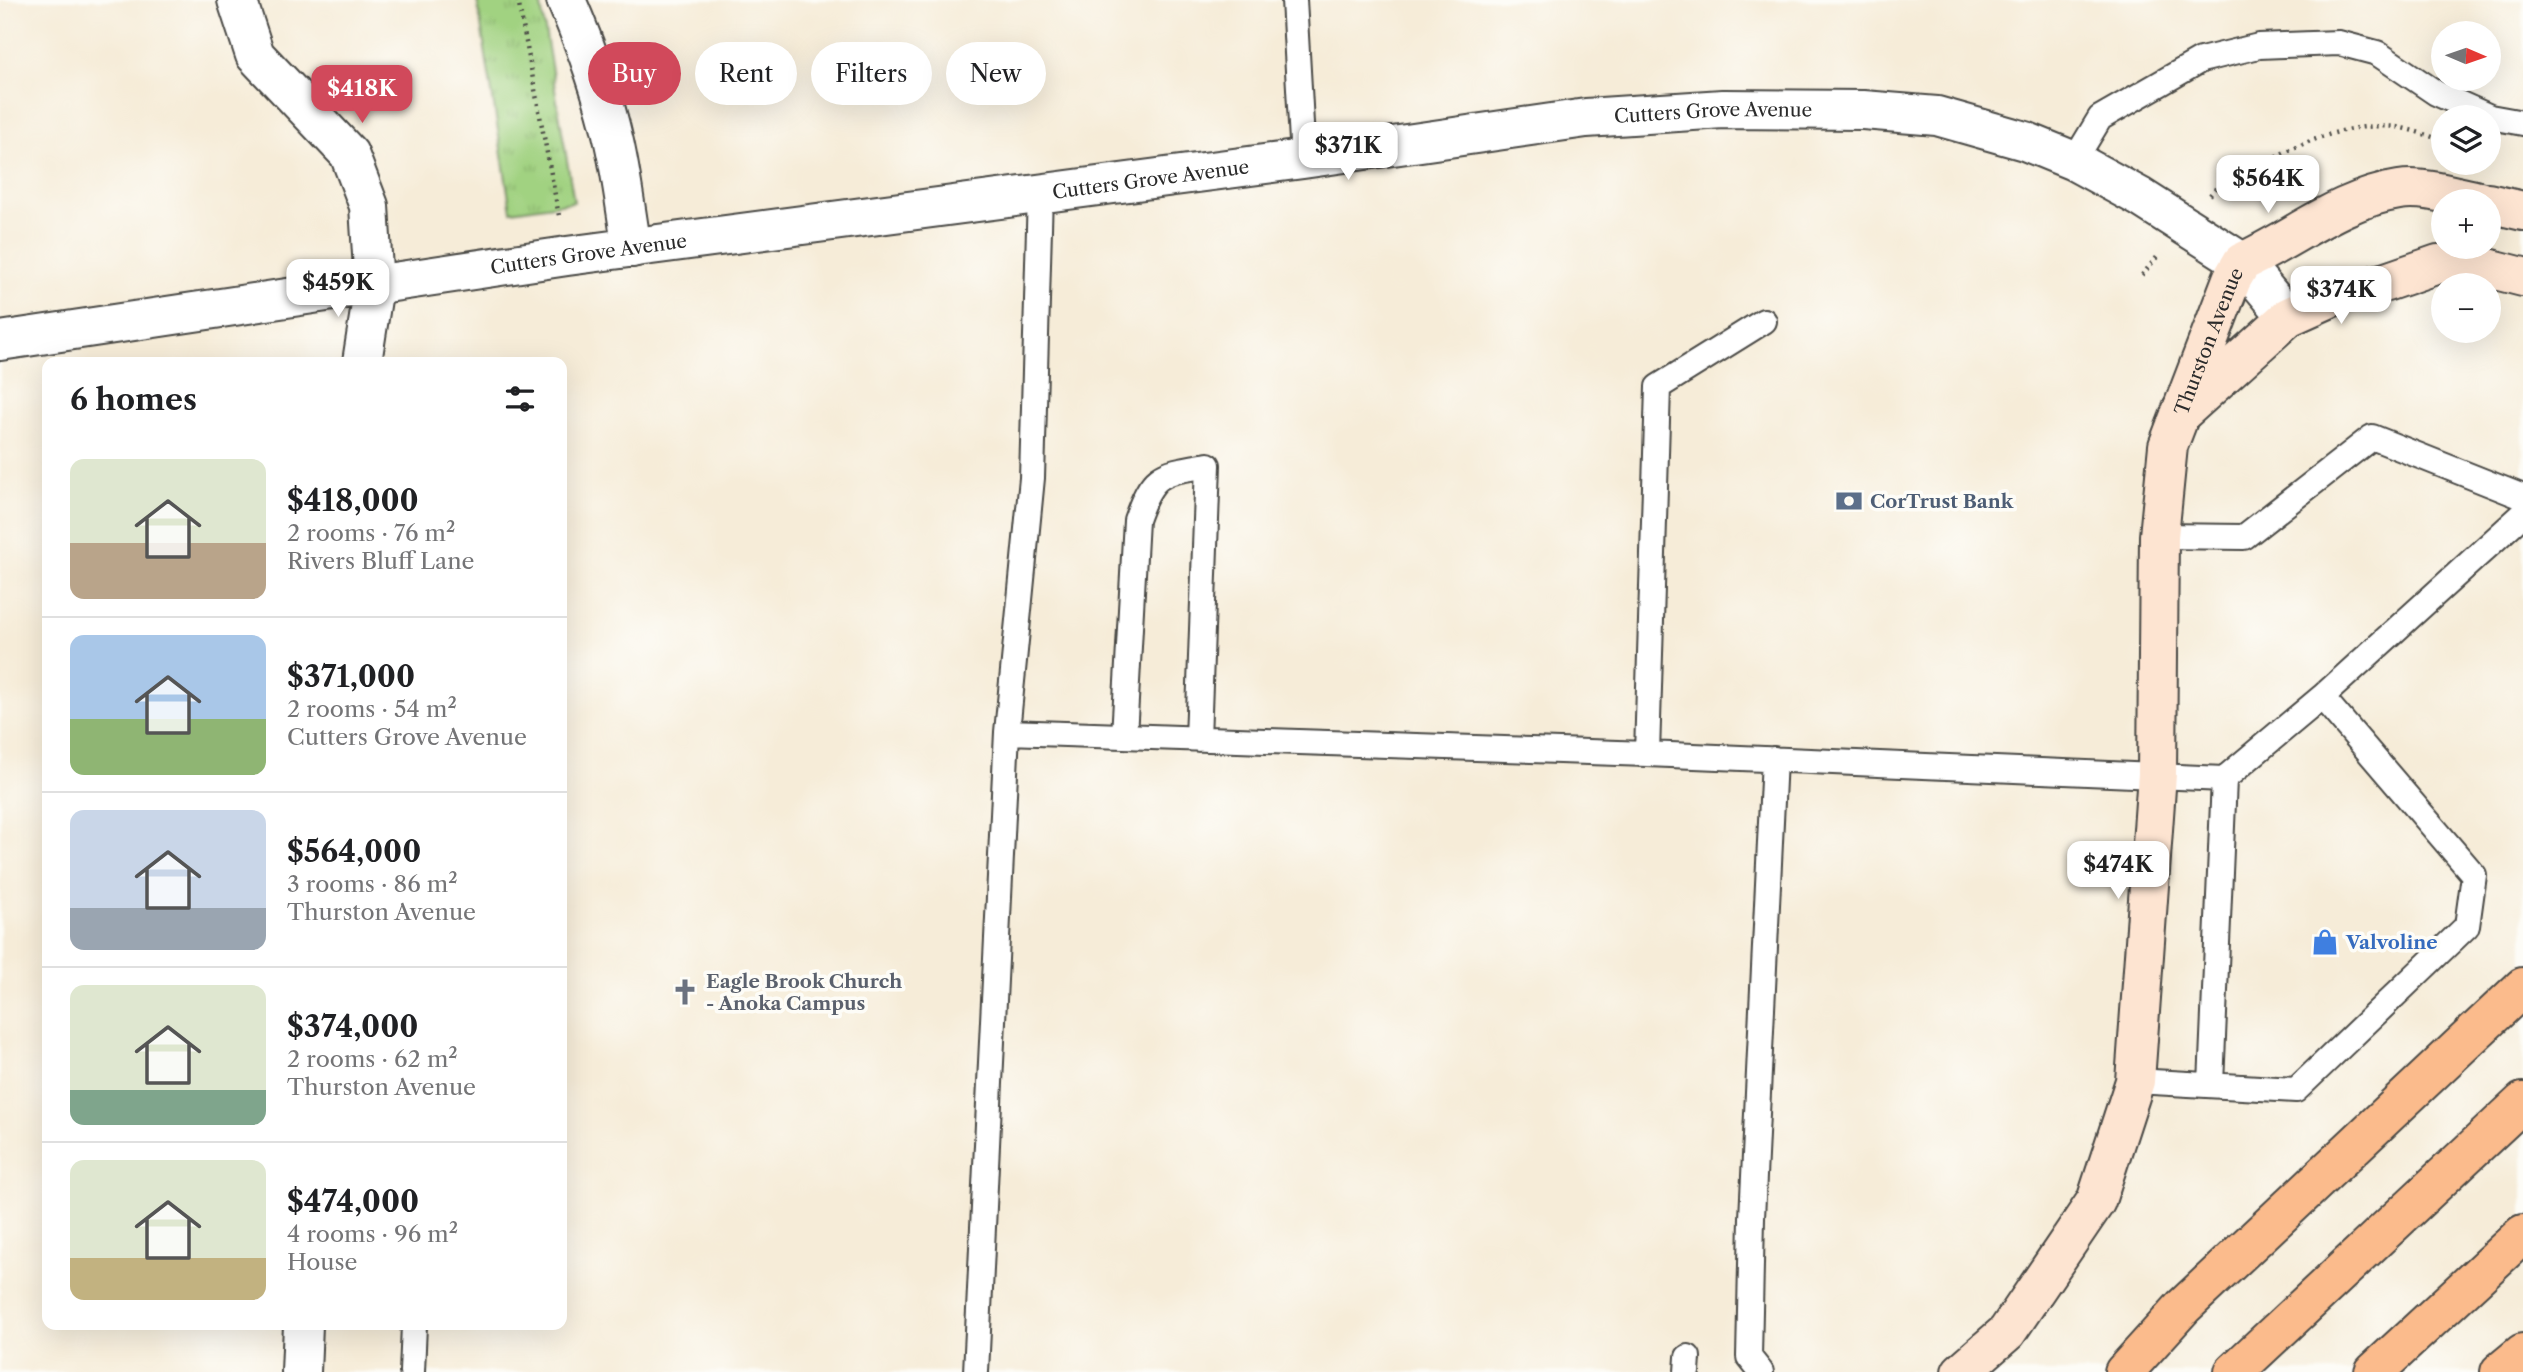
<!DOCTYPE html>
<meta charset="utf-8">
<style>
:root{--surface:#fff;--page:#f6f6f6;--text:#202124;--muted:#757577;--line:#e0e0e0;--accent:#d1495b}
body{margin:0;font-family:"Libre Caslon Text",serif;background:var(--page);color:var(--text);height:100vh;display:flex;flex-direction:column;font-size:26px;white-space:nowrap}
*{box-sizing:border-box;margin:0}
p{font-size:23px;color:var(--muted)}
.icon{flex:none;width:38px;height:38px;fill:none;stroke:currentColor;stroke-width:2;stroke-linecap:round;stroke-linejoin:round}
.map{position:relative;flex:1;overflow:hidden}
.sheet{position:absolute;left:42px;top:357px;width:525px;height:973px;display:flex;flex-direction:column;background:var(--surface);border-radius:14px;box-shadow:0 7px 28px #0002}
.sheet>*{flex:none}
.hud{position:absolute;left:588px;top:42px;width:665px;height:63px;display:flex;gap:14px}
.needle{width:46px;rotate:92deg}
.controls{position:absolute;left:2431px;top:21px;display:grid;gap:14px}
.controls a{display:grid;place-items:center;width:70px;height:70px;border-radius:50%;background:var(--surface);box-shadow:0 7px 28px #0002;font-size:35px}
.price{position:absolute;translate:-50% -60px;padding:0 16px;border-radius:14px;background:#fff;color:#222;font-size:23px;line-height:46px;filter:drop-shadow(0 2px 4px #0008)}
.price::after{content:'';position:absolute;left:50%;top:42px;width:21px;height:16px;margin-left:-10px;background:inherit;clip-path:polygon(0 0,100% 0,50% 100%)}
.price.active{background:var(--accent);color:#fff}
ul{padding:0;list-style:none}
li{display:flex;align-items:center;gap:21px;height:175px;padding:0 28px}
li+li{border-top:2px solid var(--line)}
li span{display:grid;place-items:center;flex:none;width:196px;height:140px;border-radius:14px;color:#555}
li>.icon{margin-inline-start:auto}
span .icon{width:84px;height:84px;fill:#fffc;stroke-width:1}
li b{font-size:30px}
h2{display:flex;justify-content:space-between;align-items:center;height:84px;padding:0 28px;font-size:30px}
.tag{padding:0 24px;border-radius:32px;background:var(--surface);box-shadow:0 7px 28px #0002;font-size:24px;line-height:63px}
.tag.active{background:var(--accent);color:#fff}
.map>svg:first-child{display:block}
</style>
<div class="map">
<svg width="2523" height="1372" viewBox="0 0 2523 1372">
<defs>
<pattern id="park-tufts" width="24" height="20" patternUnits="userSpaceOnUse" patternTransform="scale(1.75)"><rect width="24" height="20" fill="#a1d281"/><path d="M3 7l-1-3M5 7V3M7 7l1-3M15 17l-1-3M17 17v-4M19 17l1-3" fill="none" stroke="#8bb470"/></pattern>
</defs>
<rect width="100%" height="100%" fill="#fdfcf7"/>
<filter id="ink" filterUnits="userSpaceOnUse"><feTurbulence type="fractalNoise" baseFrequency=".0143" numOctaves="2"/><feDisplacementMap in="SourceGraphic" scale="14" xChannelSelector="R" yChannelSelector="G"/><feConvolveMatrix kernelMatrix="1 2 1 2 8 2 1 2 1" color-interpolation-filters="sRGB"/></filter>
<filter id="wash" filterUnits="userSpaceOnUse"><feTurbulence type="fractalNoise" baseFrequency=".00686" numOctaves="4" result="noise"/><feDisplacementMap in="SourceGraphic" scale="28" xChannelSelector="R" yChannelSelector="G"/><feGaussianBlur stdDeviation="1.57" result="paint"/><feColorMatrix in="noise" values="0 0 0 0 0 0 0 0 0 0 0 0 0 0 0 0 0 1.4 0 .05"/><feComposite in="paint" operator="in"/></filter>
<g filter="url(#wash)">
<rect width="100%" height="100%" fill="#f6ecd8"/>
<path fill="url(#park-tufts)" stroke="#667e56" stroke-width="2" d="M477 0H540L574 202 511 211Z"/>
</g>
<g filter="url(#ink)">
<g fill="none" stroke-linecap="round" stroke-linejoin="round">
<g stroke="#494845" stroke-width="28">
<path id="lane" d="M1294 0 1303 159
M2074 161 2100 118 2201 60 2259 46 2339 43 2377 53 2436 93 2490 117 2523 123
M2159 536 2244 537 2372 437 2523 497
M1007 732 1647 754 2224 779 2322 697 2523 514
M1124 736 1136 520C1153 472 1160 473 1208 465L1198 739
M1647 754 1658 387 1764 321
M2135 1081 2296 1090 2467 926 2474 875 2322 697
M2211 1084 2224 779
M412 1372 414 1325
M976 1372 1007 732 1032 478 1040 193
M1687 1372 1688 1357
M1761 1372 1749 1357 1752 1218 1774 759"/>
</g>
<g stroke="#494845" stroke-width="42">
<g id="street">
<path d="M237 0 255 55 349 154 369 206 374 286 362 362"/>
<path d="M566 0C586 46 603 93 614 142 622 177 626 213 632 248"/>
<path id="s1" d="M0 341 567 256 1303 159 1586 118 1723 109 1863 110 1937 116 2025 141 2074 161 2140 197 2242 262 2288 317"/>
<path d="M301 1372 303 1325"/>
</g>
</g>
<g stroke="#494845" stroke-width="42">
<g id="secondary">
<path d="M2488 203 2523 211"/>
<path d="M2185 410 2288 317 2339 294 2386 282 2438 264 2480 266 2523 277"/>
<path id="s2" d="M1961 1372 2007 1332 2096 1201 2135 1081 2157 774 2159 536 2168 446 2232 279 2242 262C2295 238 2340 199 2399 190 2424 186 2454 196 2479 201"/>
</g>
</g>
<g stroke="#494845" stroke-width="42">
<path id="highway" d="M2124 1372 2183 1307 2523 987
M2234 1372 2523 1102
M2374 1372 2523 1234
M2500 1372 2523 1353"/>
</g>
<path stroke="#494845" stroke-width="4.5" stroke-dasharray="2 5" stroke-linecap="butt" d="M518 0 559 216
M2210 195 2218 186C2273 159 2332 120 2396 127 2411 129 2428 136 2443 140
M2142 275 2157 257"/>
<use href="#lane" stroke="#fff" stroke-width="24"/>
<use href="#street" stroke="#fff" stroke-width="38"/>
<use href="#secondary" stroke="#fde4d1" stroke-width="38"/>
<use href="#highway" stroke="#fbbb8c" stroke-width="38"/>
</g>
</g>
<defs>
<g id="bank-bare" transform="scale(2.1)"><path d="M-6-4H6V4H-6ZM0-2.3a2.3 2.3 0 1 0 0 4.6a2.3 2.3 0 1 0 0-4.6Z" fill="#5c6f8a" stroke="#fdfcf7" stroke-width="2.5" paint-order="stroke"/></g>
<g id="shop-bare" transform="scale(2.1)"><path d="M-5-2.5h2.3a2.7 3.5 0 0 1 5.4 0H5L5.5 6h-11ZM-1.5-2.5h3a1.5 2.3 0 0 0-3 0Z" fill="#3f7fe0" stroke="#fdfcf7" stroke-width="2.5" paint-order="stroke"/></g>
<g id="church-bare" transform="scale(2.1)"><path d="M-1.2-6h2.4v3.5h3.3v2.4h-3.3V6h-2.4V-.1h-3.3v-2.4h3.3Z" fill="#6b7280" stroke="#fdfcf7" stroke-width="2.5" paint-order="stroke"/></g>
</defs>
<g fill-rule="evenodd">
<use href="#bank-bare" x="1849" y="501"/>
<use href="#shop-bare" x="2325" y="942"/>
<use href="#church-bare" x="685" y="992"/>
</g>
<g text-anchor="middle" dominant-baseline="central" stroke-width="7" stroke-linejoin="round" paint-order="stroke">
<g font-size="19" fill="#2b2b2b" stroke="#fdfcf7">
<text stroke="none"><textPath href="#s1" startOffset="1729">Cutters Grove Avenue</textPath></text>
<text stroke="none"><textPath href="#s1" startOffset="1162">Cutters Grove Avenue</textPath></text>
<text stroke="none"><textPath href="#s1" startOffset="595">Cutters Grove Avenue</textPath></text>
<text stroke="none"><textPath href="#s2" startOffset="1094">Thurston Avenue</textPath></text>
</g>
<g font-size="19" font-weight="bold" fill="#4e5e75" stroke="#fdfcf7" text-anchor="start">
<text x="1870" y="501">CorTrust Bank</text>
</g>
<g font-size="19" font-weight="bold" fill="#366cbe" stroke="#fdfcf7" text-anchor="start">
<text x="2346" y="942">Valvoline</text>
</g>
<g font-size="19" font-weight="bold" fill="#5b616d" stroke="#fdfcf7" text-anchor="start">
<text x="706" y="981">Eagle Brook Church<tspan x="706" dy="22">- Anoka Campus</tspan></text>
</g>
</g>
</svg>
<div class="controls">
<a><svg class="needle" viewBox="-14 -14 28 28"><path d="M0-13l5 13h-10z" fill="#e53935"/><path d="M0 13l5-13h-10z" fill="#757577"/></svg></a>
<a><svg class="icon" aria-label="layers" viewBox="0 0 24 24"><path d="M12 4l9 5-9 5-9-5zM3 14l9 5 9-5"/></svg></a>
<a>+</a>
<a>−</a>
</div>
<b class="price active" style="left:362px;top:125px">$418K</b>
<b class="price" style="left:1348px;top:182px">$371K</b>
<b class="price" style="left:2268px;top:215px">$564K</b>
<b class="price" style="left:338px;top:319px">$459K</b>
<b class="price" style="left:2341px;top:326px">$374K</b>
<b class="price" style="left:2118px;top:901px">$474K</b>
<div class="hud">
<a class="tag active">Buy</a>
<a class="tag">Rent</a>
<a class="tag">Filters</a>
<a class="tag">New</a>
</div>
<section class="sheet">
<h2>6 homes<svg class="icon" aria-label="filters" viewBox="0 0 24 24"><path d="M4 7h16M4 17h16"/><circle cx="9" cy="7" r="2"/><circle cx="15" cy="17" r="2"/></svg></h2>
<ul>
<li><span style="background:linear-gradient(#dfe7d0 60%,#b9a48a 0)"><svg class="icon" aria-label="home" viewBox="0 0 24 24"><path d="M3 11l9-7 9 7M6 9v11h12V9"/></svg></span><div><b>$418,000</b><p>2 rooms · 76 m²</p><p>Rivers Bluff Lane</p></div></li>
<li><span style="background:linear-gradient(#a9c7e8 60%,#8fb573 0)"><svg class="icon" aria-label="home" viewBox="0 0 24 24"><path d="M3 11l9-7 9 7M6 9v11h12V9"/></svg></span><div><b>$371,000</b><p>2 rooms · 54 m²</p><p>Cutters Grove Avenue</p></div></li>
<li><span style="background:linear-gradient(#c9d6e8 70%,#9aa5b1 0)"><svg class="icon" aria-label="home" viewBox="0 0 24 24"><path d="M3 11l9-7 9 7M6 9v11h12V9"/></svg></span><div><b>$564,000</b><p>3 rooms · 86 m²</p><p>Thurston Avenue</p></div></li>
<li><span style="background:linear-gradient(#dfe7d0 75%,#7fa58c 0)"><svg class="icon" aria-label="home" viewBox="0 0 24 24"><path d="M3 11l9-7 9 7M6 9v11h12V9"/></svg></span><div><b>$374,000</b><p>2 rooms · 62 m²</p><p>Thurston Avenue</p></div></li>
<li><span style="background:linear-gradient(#dfe7d0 70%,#c2b280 0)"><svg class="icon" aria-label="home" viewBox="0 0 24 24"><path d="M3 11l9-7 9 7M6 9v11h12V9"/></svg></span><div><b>$474,000</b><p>4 rooms · 96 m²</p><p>House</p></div></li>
</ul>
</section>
</div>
